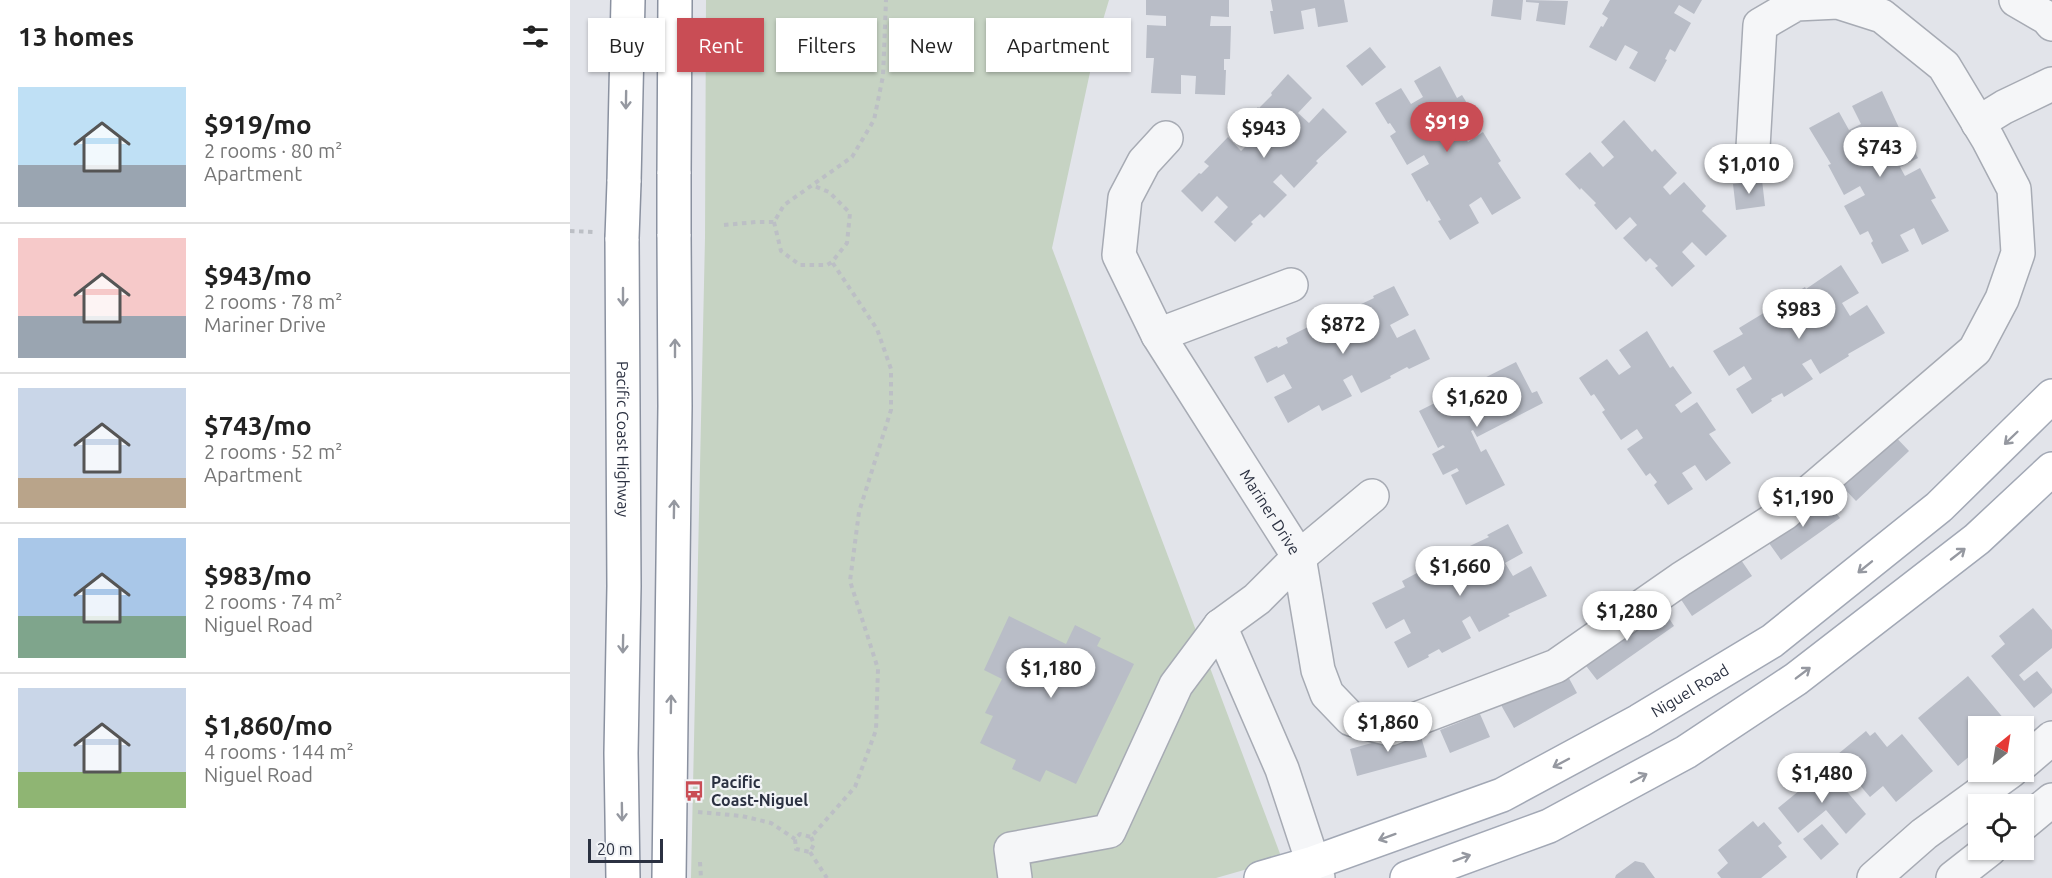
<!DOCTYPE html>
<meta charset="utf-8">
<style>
:root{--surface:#fff;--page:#f2f2f2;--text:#222;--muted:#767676;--line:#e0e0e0;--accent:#c94d55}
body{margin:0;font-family:Ubuntu,sans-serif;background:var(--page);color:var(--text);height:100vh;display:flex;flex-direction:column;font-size:22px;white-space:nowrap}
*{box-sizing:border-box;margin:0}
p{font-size:20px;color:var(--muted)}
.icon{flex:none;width:33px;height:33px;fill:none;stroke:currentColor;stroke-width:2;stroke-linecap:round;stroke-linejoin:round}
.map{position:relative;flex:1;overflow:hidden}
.sheet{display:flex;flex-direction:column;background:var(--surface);width:570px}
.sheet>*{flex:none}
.top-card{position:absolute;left:18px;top:18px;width:570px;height:54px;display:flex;gap:12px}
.needle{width:39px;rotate:30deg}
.buttons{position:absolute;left:1398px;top:716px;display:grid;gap:12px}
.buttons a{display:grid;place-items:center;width:66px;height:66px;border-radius:0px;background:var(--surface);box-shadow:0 2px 4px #0004;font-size:30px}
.scale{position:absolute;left:18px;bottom:15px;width:75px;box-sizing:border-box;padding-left:6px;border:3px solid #2b3141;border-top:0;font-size:16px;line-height:21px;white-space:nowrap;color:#2b3141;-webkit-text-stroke:4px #f2f4f7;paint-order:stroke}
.price{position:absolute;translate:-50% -51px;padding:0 14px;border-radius:21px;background:#fff;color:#222;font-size:20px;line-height:39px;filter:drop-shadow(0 2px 3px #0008)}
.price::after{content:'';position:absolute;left:50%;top:36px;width:18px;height:14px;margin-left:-9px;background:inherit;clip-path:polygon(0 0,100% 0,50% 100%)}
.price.selected{background:var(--accent);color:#fff}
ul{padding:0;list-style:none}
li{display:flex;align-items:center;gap:18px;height:150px;padding:0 18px}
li+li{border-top:2px solid var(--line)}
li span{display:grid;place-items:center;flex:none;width:168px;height:120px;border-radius:0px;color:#555}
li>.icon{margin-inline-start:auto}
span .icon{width:72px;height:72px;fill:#fffc;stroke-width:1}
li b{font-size:26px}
h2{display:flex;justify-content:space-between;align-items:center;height:72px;padding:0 18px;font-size:26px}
.chip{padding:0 21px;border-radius:0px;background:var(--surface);box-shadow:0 2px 4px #0004;font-size:21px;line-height:54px}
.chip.selected{background:var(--accent);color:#fff}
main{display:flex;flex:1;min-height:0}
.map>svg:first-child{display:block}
</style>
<main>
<section class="sheet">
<h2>13 homes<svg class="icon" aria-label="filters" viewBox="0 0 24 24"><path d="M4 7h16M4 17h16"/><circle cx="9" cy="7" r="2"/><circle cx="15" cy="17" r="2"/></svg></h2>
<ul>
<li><span style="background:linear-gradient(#bfe0f5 65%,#9aa5b1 0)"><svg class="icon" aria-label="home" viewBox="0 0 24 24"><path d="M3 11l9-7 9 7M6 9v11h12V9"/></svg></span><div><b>$919/mo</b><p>2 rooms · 80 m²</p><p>Apartment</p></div></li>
<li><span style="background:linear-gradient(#f6c9c9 65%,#9aa5b1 0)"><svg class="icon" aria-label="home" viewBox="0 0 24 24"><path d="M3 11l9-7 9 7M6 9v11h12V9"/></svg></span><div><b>$943/mo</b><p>2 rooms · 78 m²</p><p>Mariner Drive</p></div></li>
<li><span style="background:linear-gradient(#c9d6e8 75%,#b9a48a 0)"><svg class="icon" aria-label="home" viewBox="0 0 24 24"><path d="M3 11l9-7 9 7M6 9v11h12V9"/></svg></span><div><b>$743/mo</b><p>2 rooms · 52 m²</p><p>Apartment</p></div></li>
<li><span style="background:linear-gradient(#a9c7e8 65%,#7fa58c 0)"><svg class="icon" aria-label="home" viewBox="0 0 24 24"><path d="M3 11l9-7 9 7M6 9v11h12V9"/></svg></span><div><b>$983/mo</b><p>2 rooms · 74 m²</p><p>Niguel Road</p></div></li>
<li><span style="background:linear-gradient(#c9d6e8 70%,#8fb573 0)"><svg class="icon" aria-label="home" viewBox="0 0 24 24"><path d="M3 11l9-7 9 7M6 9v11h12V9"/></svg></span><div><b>$1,860/mo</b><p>4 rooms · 144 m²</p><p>Niguel Road</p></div></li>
</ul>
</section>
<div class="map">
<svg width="1482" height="878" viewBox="0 0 1482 878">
<rect width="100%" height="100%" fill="#e2e4ea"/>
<path fill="#c6d3c3" d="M136 0H539L527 40 482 248 712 859 646 878H121L135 238Z"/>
<path fill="#b9bdc7" d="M576 0H659V17L641 16 640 26H661L660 59H654V70H656L655 95 625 94 626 76 611 75V94L581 93 584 58H576L577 25 596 26V16L576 15Z
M701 0H774L778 22 748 27 745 8 731 11 734 29 704 34 700 11H703Z
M923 0H953L951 20 921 16Z
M956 0 998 1 995 25 966 21 969 3 956 2Z
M1040 0H1132L1124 14 1109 5 1104 13 1121 23 1105 52 1100 49 1095 59 1097 60 1085 82 1059 68 1068 52 1055 45 1046 61 1019 47 1031 26 1033 27 1038 18 1032 14Z
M800 47 816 67 792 86 776 66Z
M870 66 887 98 892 95 909 123 892 133 898 142 913 132 931 161 928 163 951 198 922 215 911 197 899 205 909 223 880 240 868 221 871 220 859 200 857 202 841 174 859 164 854 155 837 165 820 136 826 132 820 123 818 124 805 103 831 88 841 104 853 97 844 81Z
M718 74 742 98 728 113 739 123 753 108 777 132 746 161 748 163 724 188 711 174 703 182 717 195 694 218 690 214 681 222 683 224 665 242 644 222 658 207 647 196 632 212 611 191 629 173 631 174 639 166 634 162 658 137 671 151 678 144 664 130 688 107 689 108 702 95 701 93Z
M1312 91 1330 130 1332 128 1348 158 1330 167 1335 176 1350 168 1366 198 1361 200 1379 231 1352 245 1344 228 1330 235 1339 251 1312 264 1301 243 1303 241 1298 231 1290 235 1274 206 1295 195 1290 186 1274 195 1258 165 1261 164 1239 128 1269 112 1279 130 1291 124 1282 106Z
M1054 120 1082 152 1085 149 1107 173 1093 187 1100 195 1114 182 1136 206 1132 211 1157 236 1136 256 1122 242 1112 252 1125 266 1102 287 1085 268 1088 266 1080 258 1076 262 1053 238 1067 225 1060 217 1046 230 1024 205 1026 203 1011 188 1010 190 995 174 1020 152 1033 167 1044 157 1031 142Z
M1192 180 1195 206 1166 210 1163 184Z
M1271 265 1289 293 1272 303 1280 316 1297 305 1315 333 1278 354 1279 356 1250 374 1241 359 1232 364 1243 379 1214 397 1212 393 1201 399 1202 401 1182 414 1166 389 1182 379 1174 366 1159 376 1143 351 1173 334 1169 328 1197 311 1208 327 1216 322 1206 305 1235 287 1236 289Z
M824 286 839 315 820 325 827 338 845 329 860 359 839 369 837 367 820 376 821 378 791 393 782 375 773 380 782 396 752 411 749 405 718 423 704 397 722 388 714 374 697 383 684 357 707 346 708 348 718 343 716 338 746 323 755 340 763 335 755 319 786 304 787 306 804 298 803 296Z
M1077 331 1100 368 1103 366 1122 393 1105 405 1111 413 1127 402 1146 430 1139 434 1161 463 1136 481 1125 465 1112 473 1123 489 1098 505 1084 485 1087 482 1080 473 1076 476 1057 449 1073 438 1067 429 1051 440 1032 412 1035 410 1024 394 1021 396 1009 378 1037 359 1049 375 1061 367 1049 350Z
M946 362 962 393 967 391 973 403 907 437 903 430 901 431 911 452 916 449 935 485 896 505 881 475 889 471 887 468 873 475 862 454 875 447 873 445 868 448 849 411Z
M1321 432 1339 451 1286 501 1268 482Z
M1254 497 1270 518 1211 560 1196 539Z
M938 524 953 553 935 563 943 576 961 566 977 596 938 614 940 616 909 632 900 616 892 621 901 638 872 653 869 649 858 655 859 657 838 668 824 642 841 633 834 619 816 629 802 603 835 587 832 581 862 565 871 582 880 577 870 560 919 537 917 535Z
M1167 554 1182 576 1122 616 1108 595Z
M1089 603 1104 626 1027 680 1010 658Z
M1463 608 1482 630V648L1449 675 1454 681 1467 671 1482 689V693L1464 708 1421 656 1435 644 1429 636Z
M439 616 496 644 505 625 531 638 527 646 564 664 506 784 476 770 470 782 442 769 446 760 410 743 423 716 415 713 432 679 414 670Z
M994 669 1007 693 944 728 931 705Z
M1398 676 1440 726H1408V749L1388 766 1348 718Z
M910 714 920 737 880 753 870 730Z
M849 730 857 757 787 776 780 749Z
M1296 731 1300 736 1305 732 1317 747 1332 734 1363 771 1326 802 1313 786 1300 797 1270 762 1272 760 1268 754Z
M1257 768 1296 814 1276 834 1256 810 1228 833 1208 808Z
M1183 821 1188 827 1194 822 1212 843 1208 846 1217 857 1191 878H1151L1147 873 1158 863 1148 850Z
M1252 824 1269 844 1251 860 1233 839Z
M1065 861 1074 863 1085 878H1045L1046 875Z"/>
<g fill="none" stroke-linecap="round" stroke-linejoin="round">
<g stroke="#a7abb4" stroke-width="36">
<g id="minor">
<path d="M1446 0 1477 18 1482 24"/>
<path d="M1408 123 1434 107 1482 84"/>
<path id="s1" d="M596 138 574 162 555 198 549 255 588 335 729 557 748 670 757 694 781 719 820 729 986 666 1111 579 1215 513 1405 350 1432 299 1448 253 1444 189 1418 139 1374 66 1312 16 1268 2 1226 4 1190 25 1182 165"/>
<path d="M588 335 721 285"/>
<path d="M650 626 712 769 748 878"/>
<path d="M1454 762 1482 738"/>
<path d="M1454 823 1482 800"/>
<path d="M445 878 441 849 539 831 606 685 650 626 687 599 729 557 802 496"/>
<path d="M1304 878 1354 834 1441 771"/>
<path d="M1383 878 1420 849"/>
</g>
</g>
<g stroke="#a2a8b5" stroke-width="36">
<g id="major">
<path id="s2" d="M691 878 743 863 932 795 1069 721 1202 641 1369 507 1482 396"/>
<path d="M837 878 979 826 1116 752 1226 679 1407 539 1482 469"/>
</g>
</g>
<g stroke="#8a91a0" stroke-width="36">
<g id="highway">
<path d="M104 174 105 0"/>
<path d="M54 182 58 0"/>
<path id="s3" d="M52 238 54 586 51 753 53 878"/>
<path d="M99 878 105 406 104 234"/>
</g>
</g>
<path stroke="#bcbfc5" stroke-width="4" stroke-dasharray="4.5 4.5" stroke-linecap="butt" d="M204 222 211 251 230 265H257L262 262 277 243 280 213 259 192 242 185
M154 225 186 222H204L214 205 282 157 304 120 313 76 316 0
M0 231 24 232
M128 812 172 816 201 823 225 839
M241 837 244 844 240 852 226 849 225 839 230 834 241 837 285 787 306 730 308 669 280 581 289 512 321 410V369L307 329 262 262
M240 852 257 878
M130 862 131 878"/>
<use href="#minor" stroke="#f5f6f8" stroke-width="33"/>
<use href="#major" stroke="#fff" stroke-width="33"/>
<use href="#highway" stroke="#fff" stroke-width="33"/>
<g stroke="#8a91a0" stroke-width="36" stroke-linecap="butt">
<path id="highway-bridge" d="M104 234V174
M52 238 54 182"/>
</g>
<use href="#highway-bridge" stroke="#fff" stroke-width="33"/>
</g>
<defs><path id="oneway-shaft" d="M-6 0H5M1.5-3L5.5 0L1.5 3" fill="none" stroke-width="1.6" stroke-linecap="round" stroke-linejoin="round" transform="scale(1.5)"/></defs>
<g stroke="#9598a0">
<use href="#oneway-shaft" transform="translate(56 100) rotate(91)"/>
<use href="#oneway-shaft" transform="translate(53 297) rotate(90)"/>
<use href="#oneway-shaft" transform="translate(105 348) rotate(-90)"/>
<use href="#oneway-shaft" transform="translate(1441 438) rotate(136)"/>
<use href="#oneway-shaft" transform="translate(104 509) rotate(-89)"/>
<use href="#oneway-shaft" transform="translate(1388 554) rotate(-38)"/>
<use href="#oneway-shaft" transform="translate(1295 567) rotate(141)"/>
<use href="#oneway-shaft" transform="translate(53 644) rotate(91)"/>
<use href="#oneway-shaft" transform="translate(1233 673) rotate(-37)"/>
<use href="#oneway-shaft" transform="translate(101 704) rotate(-89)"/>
<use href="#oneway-shaft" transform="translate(991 763) rotate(152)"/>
<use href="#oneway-shaft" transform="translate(1069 778) rotate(-28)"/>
<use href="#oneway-shaft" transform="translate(52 812) rotate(89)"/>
<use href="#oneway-shaft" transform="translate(817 837) rotate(160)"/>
<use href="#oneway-shaft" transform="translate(892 858) rotate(-20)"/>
</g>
<defs>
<g id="bus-bare" transform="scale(1.62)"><path d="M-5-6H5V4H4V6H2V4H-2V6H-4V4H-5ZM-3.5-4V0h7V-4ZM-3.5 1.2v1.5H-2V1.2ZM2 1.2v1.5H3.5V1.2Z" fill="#c94d55" stroke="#f2f4f7" stroke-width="2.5" paint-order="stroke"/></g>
</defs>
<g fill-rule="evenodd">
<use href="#bus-bare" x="124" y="791"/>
</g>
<g text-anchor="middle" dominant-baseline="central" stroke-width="4.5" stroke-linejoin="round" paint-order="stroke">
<g font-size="16" fill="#2b3141" stroke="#f2f4f7">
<text stroke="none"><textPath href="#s3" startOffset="201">Pacific Coast Highway</textPath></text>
<text stroke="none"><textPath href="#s1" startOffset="429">Mariner Drive</textPath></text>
<text stroke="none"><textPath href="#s2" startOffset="470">Niguel Road</textPath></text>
</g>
<g font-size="16" font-weight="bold" fill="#2b3141" stroke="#f2f4f7" text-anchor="start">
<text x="141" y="782">Pacific<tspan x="141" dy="18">Coast-Niguel</tspan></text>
</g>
</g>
</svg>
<div class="buttons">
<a><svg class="needle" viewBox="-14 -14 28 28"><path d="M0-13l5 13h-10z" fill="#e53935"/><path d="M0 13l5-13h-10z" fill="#767676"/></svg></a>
<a><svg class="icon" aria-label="locate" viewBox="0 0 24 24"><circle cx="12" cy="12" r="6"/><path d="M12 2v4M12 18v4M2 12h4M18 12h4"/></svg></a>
</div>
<div class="scale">20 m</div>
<b class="price selected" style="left:877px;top:153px">$919</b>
<b class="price" style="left:694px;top:159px">$943</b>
<b class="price" style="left:1310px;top:178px">$743</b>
<b class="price" style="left:1179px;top:195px">$1,010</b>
<b class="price" style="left:1229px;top:340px">$983</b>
<b class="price" style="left:773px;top:355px">$872</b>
<b class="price" style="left:907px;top:428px">$1,620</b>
<b class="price" style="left:1233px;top:528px">$1,190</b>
<b class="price" style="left:890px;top:597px">$1,660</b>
<b class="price" style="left:1057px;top:642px">$1,280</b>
<b class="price" style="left:481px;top:699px">$1,180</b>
<b class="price" style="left:818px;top:753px">$1,860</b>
<b class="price" style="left:1252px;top:804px">$1,480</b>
<div class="top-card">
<a class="chip">Buy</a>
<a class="chip selected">Rent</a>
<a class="chip">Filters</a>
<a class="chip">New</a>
<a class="chip">Apartment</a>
</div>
</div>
</main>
